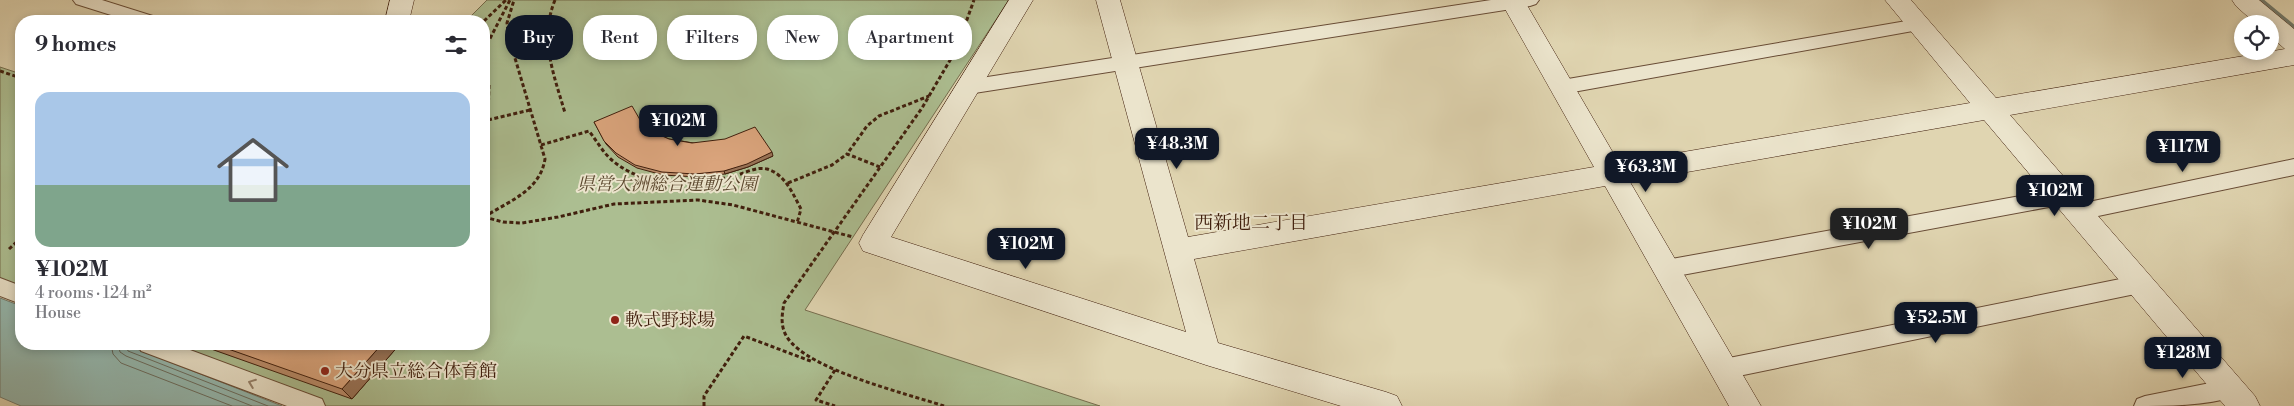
<!DOCTYPE html>
<meta charset="utf-8">
<style>
:root{--surface:#fff;--page:#f2f2f3;--text:#2b2b33;--muted:#7c7c81;--line:#e1e1e2;--accent:#111827}
body{margin:0;font-family:"Libre Bodoni","Noto Serif JP",serif;background:var(--page);color:var(--text);height:100vh;display:flex;flex-direction:column;font-size:19px;white-space:nowrap}
*{box-sizing:border-box;margin:0}
p{font-size:16px;color:var(--muted)}
.icon{flex:none;width:28px;height:28px;fill:none;stroke:currentColor;stroke-width:2;stroke-linecap:round;stroke-linejoin:round}
.map{position:relative;flex:1;overflow:hidden}
.panel{position:absolute;left:15px;top:15px;width:475px;height:335px;display:flex;flex-direction:column;background:var(--surface);border-radius:20px;box-shadow:0 2px 8px #0003}
.panel>*{flex:none}
.hud{position:absolute;left:505px;top:15px;width:475px;height:45px;display:flex;gap:10px}
.buttons{position:absolute;left:2234px;top:15px;display:grid;gap:10px}
.buttons a{display:grid;place-items:center;width:45px;height:45px;border-radius:50%;background:var(--surface);box-shadow:0 2px 8px #0003;font-size:25px}
.price{position:absolute;translate:-50% -42px;padding:0 11px;border-radius:10px;background:var(--accent);color:#fff;font-size:16px;line-height:32px;filter:drop-shadow(0 1px 2px #0008)}
.price::after{content:'';position:absolute;left:50%;top:30px;width:15px;height:11px;margin-left:-8px;background:inherit;clip-path:polygon(0 0,100% 0,50% 100%)}
.price.current{background:#222;color:#fff}
ul{padding:0;list-style:none}
li{display:grid;align-content:center;gap:10px;height:265px;padding:0 20px}
li+li{border-top:1px solid var(--line)}
li span{display:grid;place-items:center;height:155px;border-radius:15px;color:#555}
li>.icon{margin-inline-start:auto}
span .icon{width:90px;height:90px;fill:#fffc;stroke-width:1}
li b{font-size:21px}
h2{display:flex;justify-content:space-between;align-items:center;height:60px;padding:0 20px;font-size:21px}
.chip{padding:0 18px;border-radius:20px;background:var(--surface);box-shadow:0 2px 8px #0003;font-size:18px;line-height:45px}
.chip.current{background:var(--accent);color:#fff}
.map>svg:first-child{display:block}
</style>
<div class="map">
<svg width="2294" height="406" viewBox="0 0 2294 406">
<rect width="100%" height="100%" fill="#e0d5b1"/>
<filter id="stains"><feTurbulence type="fractalNoise" baseFrequency=".004" numOctaves="4"/><feColorMatrix values="0 0 0 0 .2 0 0 0 0 .09 0 0 0 0 .02 0 0 0 .5 -.17"/></filter>
<radialGradient id="worn" r=".72"><stop offset=".6" stop-color="#630" stop-opacity="0"/><stop offset="1" stop-color="#630" stop-opacity=".3"/></radialGradient>
<path fill="#acbe91" stroke="#766e4f" d="M487 0H1009L805 310 1100 406H323L159 344H484V21H466Z
M0 67 21 74V292L0 284Z"/>
<path fill="#94b8af" stroke="#727b6e" d="M0 298 21 306V344H124L282 406H21L0 397Z"/>
<g fill="none" stroke-linecap="round" stroke-linejoin="round">
<path stroke="#6a6c5e" stroke-width="1" d="M111 344 113 354 121 363 232 406
M118 344 120 352 126 356 252 406
M125 344 128 351 268 406"/>
<path stroke="#727b6e" stroke-width="5.5" d="M2260 0 2294 28"/>
<g stroke="#684c36" stroke-width="2">
<path id="street" d="M73 0H102L156 17 159 21H130L76 4Z
M1491 0H1539L1536 4 1530 6 968 94 961 92 959 87 961 82 968 80Z
M1918 19 1924 21 1927 25 1924 29 1562 94 1555 92 1553 87 1555 82 1562 80Z
M2294 159V175L2079 220 2072 218 2069 212 2072 206 2079 204Z
M2065 188 2072 190 2075 196 2072 202 2065 204 1666 278 1659 275 1656 269 1659 263 1666 260Z
M2140 275 2147 278 2151 284 2147 290 2140 293 1724 379 1716 376 1713 369 1716 362 1724 359Z
M0 278 21 286V304L0 296Z
M138 344H174L322 399 325 406H287L141 351Z
M2230 379 2238 382 2241 389 2238 396C2204 406 2169 406 2134 406L2137 399 2145 396Z"/>
</g>
<g stroke="#401f0d" stroke-width="1">
<path id="secondary" d="M390 0H414L409 21H385Z
M1009 0H1033L891 237 1186 332 1096 0H1120L1188 237 1594 167 1500 0H1524L1619 163 1970 103 1885 0H1911L1996 98 2285 49 2270 36V24H2256L2236 6 2232 0H2259L2294 29V65L2010 115 2255 396 2260 406H2225L1984 120 1630 182 1761 406H1729L1605 186 1194 259 1218 343 1386 392 1397 396 1402 406H1341L1206 365 863 251 859 243 863 235Z"/>
</g>
<path stroke="#401f0d" stroke-width="3" stroke-dasharray="4 2.5" stroke-linecap="butt" d="M555 0C539 39 554 75 565 113
M484 21 506 0
M484 50 510 0
M0 71 21 78
M484 73 489 85 488 117
M484 111 488 125 484 138
M488 120 530 110
M541 145 589 131C597 141 603 153 613 161 645 188 692 185 730 177 742 175 755 166 767 169 785 174 793 194 801 209L797 223
M880 167 847 154 867 126 879 116 929 96
M788 183 832 165 847 154
M484 217 503 222 522 223 558 217 614 204 698 200 733 205 853 237
M484 217C509 201 540 191 545 159L509 38 507 23 514 0
M9 249 21 238
M835 370 816 400 835 406
M704 406V396L744 336 813 362
M944 406C905 393 808 370 787 337 780 326 782 315 784 303L922 108 956 50 974 0"/>
<use href="#street" fill="#ebe4cc" fill-rule="evenodd"/>
<use href="#secondary" fill="#ebe4cc" fill-rule="evenodd"/>
</g>
<path fill="#bb8d6b" stroke="#401f0d" d="M594 122 643 125 653 132 669 139 773 156 748 167 725 174 697 177 663 175 637 168 618 157 606 144Z
M197 344H400L352 399Z"/>
<path fill="#997357" stroke="#401f0d" d="M772 152 773 156 748 167 725 174 724 171Z
M382 344H400L352 399 342 389Z"/>
<path fill="#daa47c" stroke="#401f0d" d="M632 106 643 125 653 132 669 139 692 143 725 139 755 127 772 152 747 164 724 171 695 174 662 172 635 165 616 153 604 141 594 122Z
M21 244V252L15 250Z
M214 344H382L342 389Z"/>
<defs><path id="oneway-chevron" d="M-2-3.5L2.5 0L-2 3.5" fill="none" stroke-width="1.6" stroke-linecap="round" stroke-linejoin="round" transform="scale(1.25)"/></defs>
<use stroke="#96826c" href="#oneway-chevron" transform="translate(252 383) rotate(-159)"/>
<g fill="#8f2418" stroke="#ebe4cc" stroke-width="2">
<circle cx="615" cy="320" r="5"/>
<circle cx="325" cy="371" r="5"/>
</g>
<g text-anchor="middle" dominant-baseline="central" stroke-width="4" stroke-linejoin="round" paint-order="stroke">
<g font-size="18" font-style="italic" fill="#5b472e" stroke="#ebe4cc">
<text x="667" y="184">県営大洲総合運動公園</text>
</g>
<g font-size="18" fill="#401f0d" stroke="#ebe4cc" text-anchor="start">
<text x="625" y="320">軟式野球場</text>
<text x="335" y="371">大分県立総合体育館</text>
</g>
<g font-size="19" fill="#401f0d" stroke="#ebe4cc">
<text x="1251" y="223">西新地二丁目</text>
</g>
</g>
<rect width="100%" height="100%" filter="url(#stains)"/>
<rect width="100%" height="100%" fill="url(#worn)"/>
</svg>
<div class="buttons">
<a><svg class="icon" aria-label="locate" viewBox="0 0 24 24"><circle cx="12" cy="12" r="6"/><path d="M12 2v4M12 18v4M2 12h4M18 12h4"/></svg></a>
</div>
<b class="price" style="left:678px;top:147px">¥102M</b>
<b class="price" style="left:1177px;top:170px">¥48.3M</b>
<b class="price" style="left:2183px;top:173px">¥117M</b>
<b class="price" style="left:1646px;top:193px">¥63.3M</b>
<b class="price" style="left:2055px;top:217px">¥102M</b>
<b class="price current" style="left:1869px;top:250px">¥102M</b>
<b class="price" style="left:1026px;top:270px">¥102M</b>
<b class="price" style="left:1936px;top:344px">¥52.5M</b>
<b class="price" style="left:2183px;top:379px">¥128M</b>
<div class="hud">
<a class="chip current">Buy</a>
<a class="chip">Rent</a>
<a class="chip">Filters</a>
<a class="chip">New</a>
<a class="chip">Apartment</a>
</div>
<section class="panel">
<h2>9 homes<svg class="icon" aria-label="filters" viewBox="0 0 24 24"><path d="M4 7h16M4 17h16"/><circle cx="9" cy="7" r="2"/><circle cx="15" cy="17" r="2"/></svg></h2>
<ul>
<li><span style="background:linear-gradient(#a9c7e8 60%,#7fa58c 0)"><svg class="icon" aria-label="home" viewBox="0 0 24 24"><path d="M3 11l9-7 9 7M6 9v11h12V9"/></svg></span><div><b>¥102M</b><p>4 rooms · 124 m²</p><p>House</p></div></li>
</ul>
</section>
</div>
